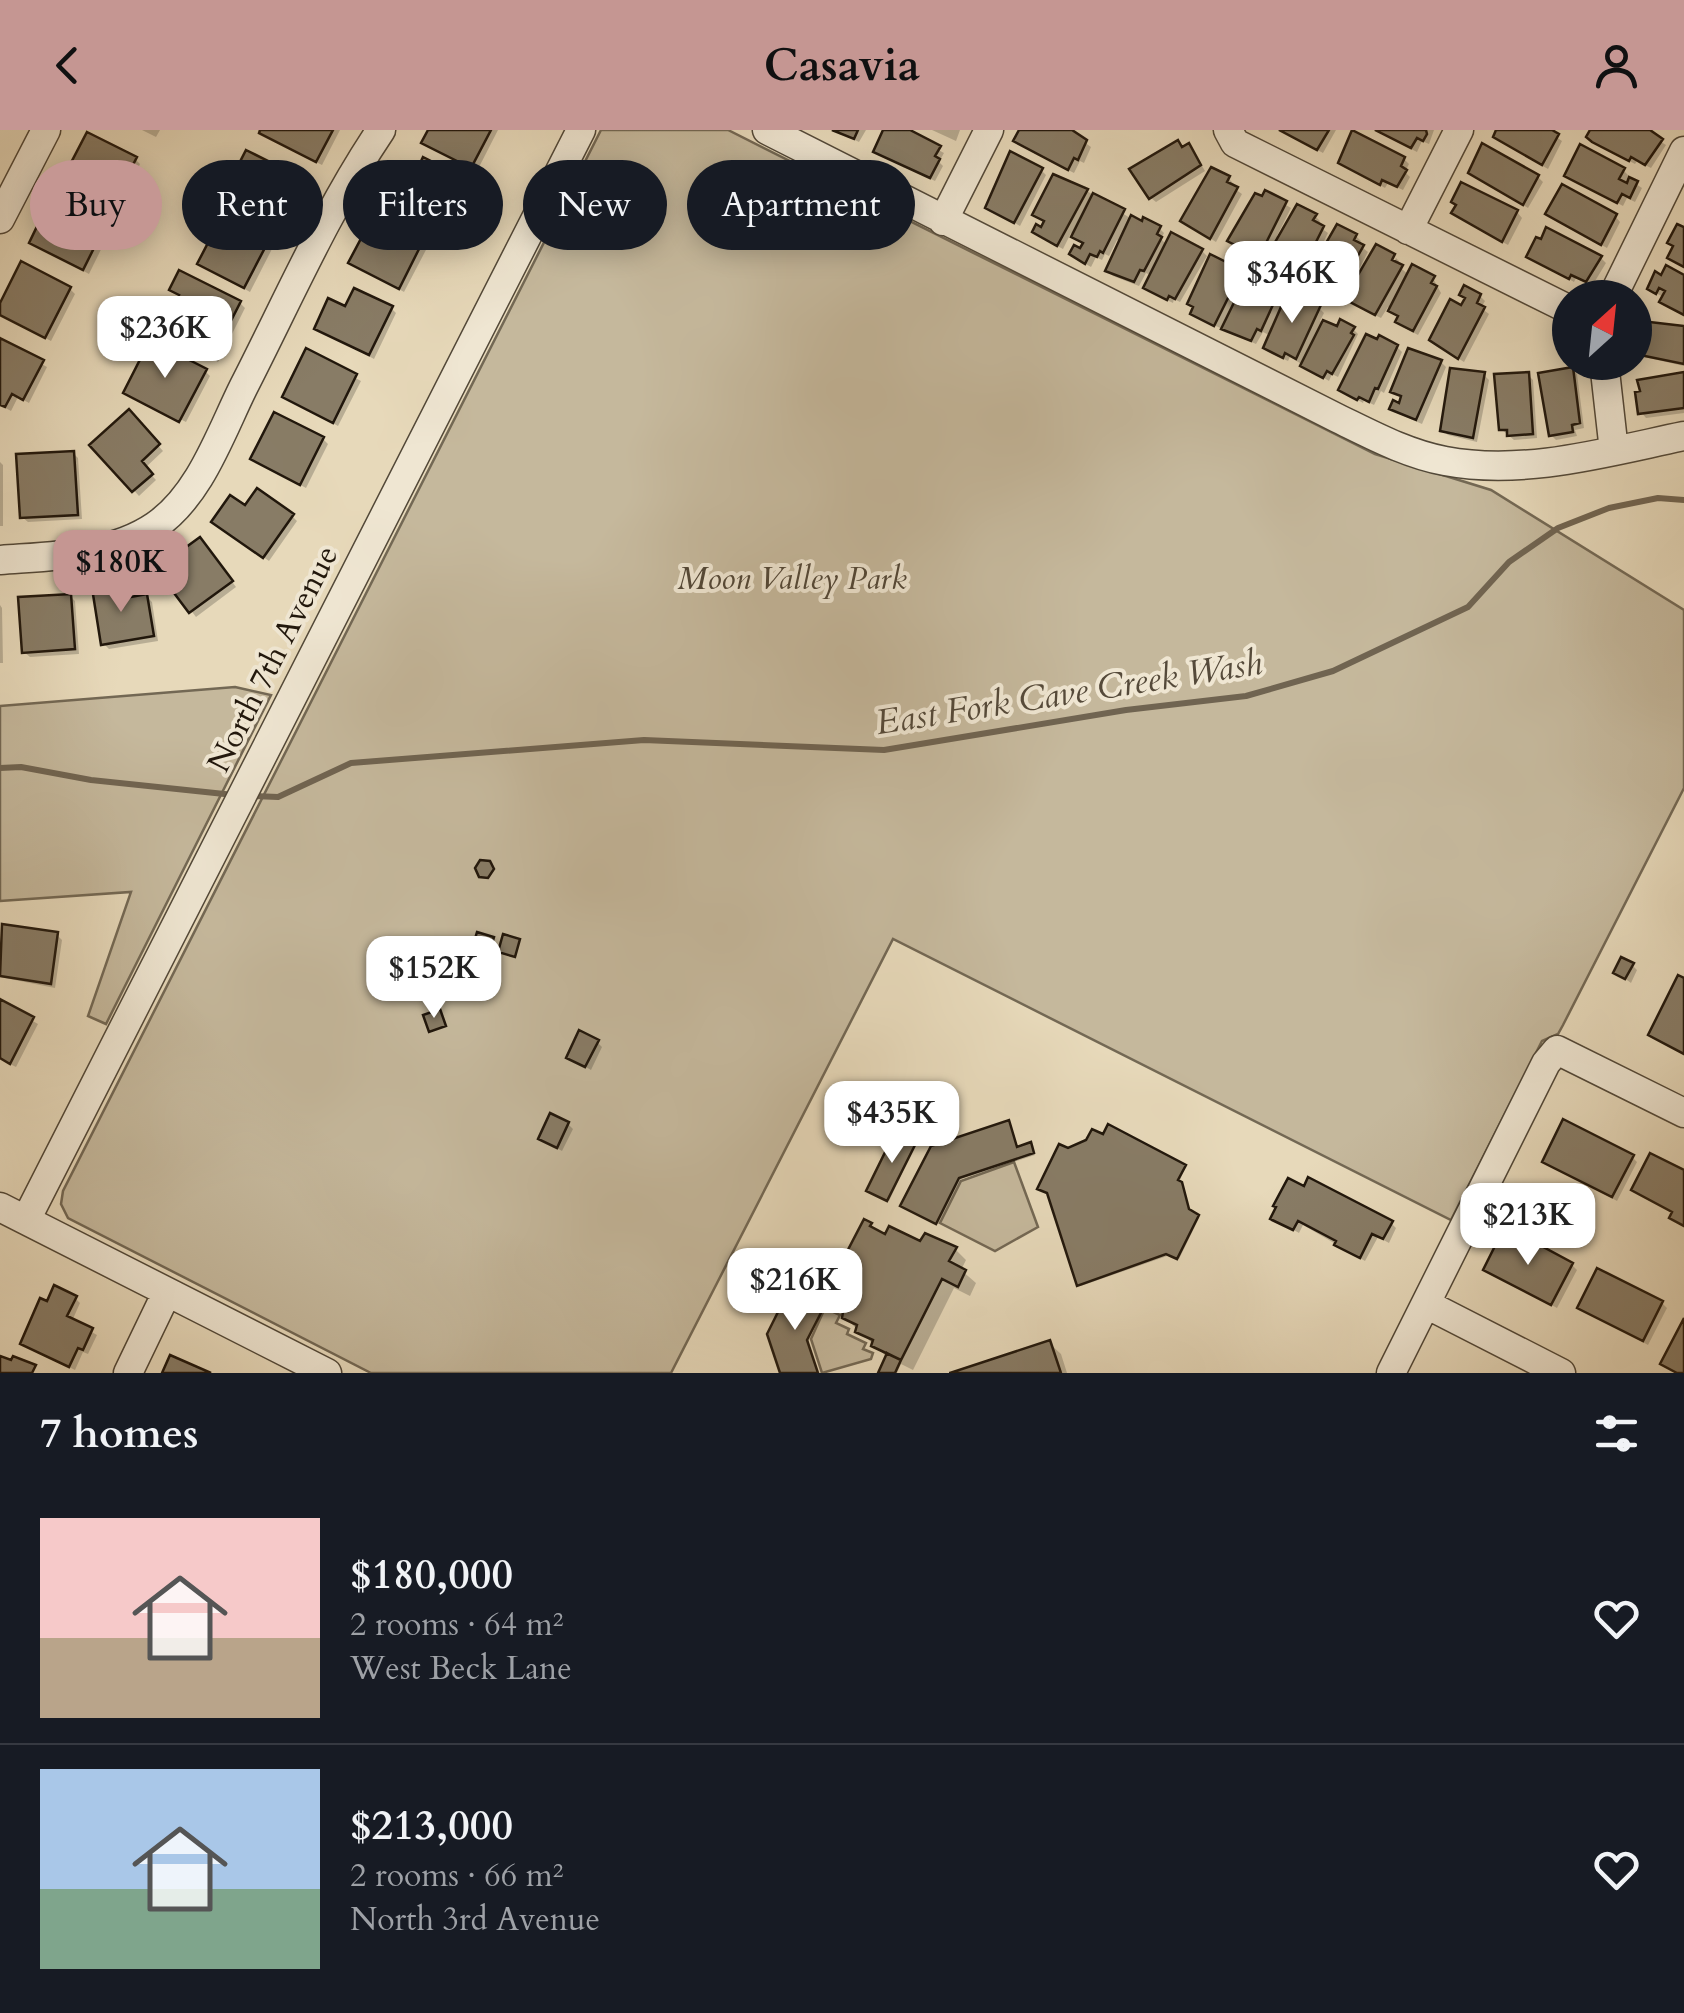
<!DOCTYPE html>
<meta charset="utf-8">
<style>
:root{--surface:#171b24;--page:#20242c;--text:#f1f3f6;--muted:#9ea1a6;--line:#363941;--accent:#c59692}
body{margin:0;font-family:Cardo,serif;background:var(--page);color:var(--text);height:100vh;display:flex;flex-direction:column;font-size:38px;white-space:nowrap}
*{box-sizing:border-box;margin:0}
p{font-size:32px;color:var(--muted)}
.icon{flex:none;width:55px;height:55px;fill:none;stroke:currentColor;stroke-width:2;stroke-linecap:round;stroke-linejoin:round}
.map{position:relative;height:1243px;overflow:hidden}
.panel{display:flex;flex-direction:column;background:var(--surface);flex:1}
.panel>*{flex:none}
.top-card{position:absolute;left:30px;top:30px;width:1000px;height:90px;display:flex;gap:20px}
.needle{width:65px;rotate:27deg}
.buttons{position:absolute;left:1552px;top:150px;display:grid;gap:20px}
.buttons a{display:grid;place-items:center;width:100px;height:100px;border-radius:50%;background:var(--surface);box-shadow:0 5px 25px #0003;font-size:50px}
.price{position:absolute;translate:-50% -85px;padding:0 22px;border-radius:20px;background:#fff;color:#222;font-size:32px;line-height:65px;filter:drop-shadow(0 2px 5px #0008)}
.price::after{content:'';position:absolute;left:50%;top:60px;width:30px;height:22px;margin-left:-15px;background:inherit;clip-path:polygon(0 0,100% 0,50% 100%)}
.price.on{background:var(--accent);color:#111}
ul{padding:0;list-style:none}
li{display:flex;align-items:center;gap:30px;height:250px;padding:0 40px}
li+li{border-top:2px solid var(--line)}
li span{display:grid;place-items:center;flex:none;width:280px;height:200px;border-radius:0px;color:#555}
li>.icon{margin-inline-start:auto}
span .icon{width:120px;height:120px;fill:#fffc;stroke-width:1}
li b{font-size:42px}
h2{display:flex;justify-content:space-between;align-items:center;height:120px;padding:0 40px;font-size:42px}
.tag{padding:0 35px;border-radius:45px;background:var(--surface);box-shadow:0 5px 25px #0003;font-size:35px;line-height:90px}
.tag.on{background:var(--accent);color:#111}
header{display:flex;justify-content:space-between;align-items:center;height:130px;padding:0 40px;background:var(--accent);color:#111;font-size:45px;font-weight:800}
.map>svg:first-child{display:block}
</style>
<header><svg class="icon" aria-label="back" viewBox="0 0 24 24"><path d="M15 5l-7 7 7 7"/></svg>Casavia<svg class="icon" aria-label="person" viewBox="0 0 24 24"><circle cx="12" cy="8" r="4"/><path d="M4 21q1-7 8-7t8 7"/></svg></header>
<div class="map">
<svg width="1684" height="1243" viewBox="0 0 1684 1243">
<rect width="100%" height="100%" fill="#e7d9ba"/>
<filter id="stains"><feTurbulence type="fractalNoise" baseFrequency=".002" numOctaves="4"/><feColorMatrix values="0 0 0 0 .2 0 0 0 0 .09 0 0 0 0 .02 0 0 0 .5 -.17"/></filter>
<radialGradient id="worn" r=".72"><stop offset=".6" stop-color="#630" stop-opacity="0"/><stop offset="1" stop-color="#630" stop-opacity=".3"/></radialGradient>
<path fill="#c5b89c" stroke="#736854" stroke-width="2.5" d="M601 0H728L1375 324 1491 360 1684 480V658L1563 895 1558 904 1542 911 1451 1090 893 809 671 1243H371L68 1088 61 1074 63 1061Z
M235 557 271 565 106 894 88 886 131 762 0 771V576Z
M1014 1032 1038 1097 995 1121 940 1093 961 1051Z
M825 1178 840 1185 836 1193 849 1199 847 1204 866 1213 863 1219 873 1223 871 1229 822 1243 811 1209Z"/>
<path fill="#0003" d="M142 0H160L156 7Z
M263 0H340L322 35 267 7Z
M431 0H498L477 41 429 17 424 12Z
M834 0H866L859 12Z
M886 0H901L944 23 939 32 943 36 935 51 876 22Z
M932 0H960L956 11Z
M1021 0H1067L1091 17 1084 33 1080 31 1074 43 1021 16 1016 10Z
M1281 0H1336L1323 23Z
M1374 0H1434L1429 14 1422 11 1417 22Z
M1497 0H1546L1562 11 1548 39 1501 12 1496 6Z
M1593 0H1642L1666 15 1651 38 1637 31 1635 34 1594 12Z
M1183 19 1193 21 1205 41 1156 72 1151 68Z
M135 29 140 34 118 79 65 50Z
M1404 29 1409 34 1405 42 1410 47 1403 60 1388 53 1385 58 1341 33Z
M1041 40 1046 45 1020 96 988 77Z
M1623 40 1628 45 1627 48 1642 58 1635 72 1627 68 1623 76 1567 46Z
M1471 43 1538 47 1543 52 1528 78Z
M1054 47 1087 61 1130 88 1159 98 1164 103 1161 109 1167 115 1202 121 1207 126 1180 172 1174 169 1173 173 1151 162 1152 146 1146 143 1139 156 1113 146 1108 141 1121 112 1117 110 1109 126 1105 124 1102 130 1096 127 1091 137 1077 129 1085 114 1071 103 1063 119 1040 107 1035 102 1042 100 1046 93 1035 85Z
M461 49 466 54 444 98 386 66 414 51Z
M1229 49 1234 54 1232 57 1242 64 1216 112 1183 91Z
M300 51 305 56 292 81 278 74 268 93 224 69Z
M1266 63 1291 78 1277 106 1281 108 1315 86 1320 91 1318 96 1328 103 1315 129 1318 131 1356 106 1361 111 1359 115 1368 122 1356 145 1360 147 1389 142 1396 128 1399 131 1397 135 1409 145 1433 148 1441 163 1418 205 1403 197 1398 192 1400 187 1388 177 1381 188 1356 176 1351 171 1354 165 1349 159 1342 169 1314 153 1311 145 1305 142 1302 148 1267 125 1265 130 1235 115 1230 110Z
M1517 82 1522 88 1508 115 1460 88Z
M1615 86 1620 92 1607 118 1553 88Z
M106 94 111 99 89 144 32 113 60 95Z
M268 112 273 117 250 162 200 134Z
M422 113 427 118 404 162 352 132Z
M1529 126 1601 128 1606 133 1592 156 1576 148 1574 152Z
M1241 142 1248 150 1280 157 1289 166 1319 178 1324 183 1320 191 1338 199H1353L1358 204 1338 247 1332 244 1329 251 1290 227 1288 231 1271 223 1266 217 1271 206 1263 202 1256 214 1198 188Z
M1684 148V185L1667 177 1662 172 1664 168 1650 159Z
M70 159 75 164 51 211 0 184V179Z
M172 160 240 173 245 178 218 232 154 197 172 184 181 167Z
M1480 166 1485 171 1481 178 1489 184 1464 232 1437 215 1462 179Z
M391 178 396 183 374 229 317 198 346 180Z
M1684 199V236L1635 225V201Z
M0 211 47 237 29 273 18 267 11 281 0 275Z
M1397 217 1402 222 1384 263 1381 261 1374 275 1364 270 1363 273 1341 260Z
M307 222 361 251 338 296 285 266Z
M1441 232 1446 237 1422 294 1397 283 1392 278 1400 276 1403 268 1393 261Z
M1572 239 1577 244 1584 298 1575 300 1577 306 1556 310 1551 305Z
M205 241 210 246 186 292 128 262Z
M1484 245 1489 250 1477 312 1448 305 1442 300Z
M1528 245 1533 250 1537 308 1514 310 1501 299Z
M1684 246V283L1646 288 1641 282Z
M129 283 163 321 145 338 156 350 139 366 93 315Z
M323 309 328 314 306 358 253 329Z
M73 323 78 328 82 389 28 392 22 387Z
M0 332 3 335V396H0Z
M245 379 292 386 297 391 269 431 220 397Z
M205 415 236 457 196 487 160 440Z
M121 456 127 461 128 470 147 467 152 472 158 511 109 519 104 514Z
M70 466 75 471 79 524 30 527 24 522Z
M0 475 2 478 3 533H0Z
M4 797 57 805 62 810 55 858 0 847Z
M1632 835 1637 840 1631 853 1616 842Z
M0 872 38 894 16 937 0 929Z
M597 912 602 917 591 940 569 927Z
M568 994 573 999 562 1021 541 1009Z
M1010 995 1018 1020 1032 1017 1035 1025 961 1049 938 1094 905 1077Z
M916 1013 889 1071 870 1062Z
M1068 1021 1185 1037 1179 1053 1189 1082 1199 1088 1179 1129 1170 1125 1081 1156Z
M1632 1027 1637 1032 1617 1071 1545 1031Z
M1273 1088 1391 1093 1396 1098 1389 1113 1378 1107 1365 1131 1303 1095 1299 1103Z
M870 1095 880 1104 955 1119 966 1130 961 1140 976 1153 970 1166 954 1158 913 1240 901 1234 897 1243H881L888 1228 829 1173 837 1158 827 1148 841 1139Z
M1572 1135 1577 1140 1557 1178 1486 1139Z
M75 1168 80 1173 72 1191 97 1205 88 1224 83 1222 75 1240 23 1214Z
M1662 1173 1667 1178 1648 1215 1580 1177Z
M823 1177 808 1213 818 1243H782L770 1204Z
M1049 1213 1061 1224 1067 1243H956Z"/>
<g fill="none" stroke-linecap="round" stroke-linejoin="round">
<path stroke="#706451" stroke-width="6" d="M0 638 21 637 91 650 234 665
M251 666 278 667 351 633 644 610 884 620 1126 580 1246 566 1333 541 1468 477 1509 432 1558 398 1609 378 1658 368 1684 370"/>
</g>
<path fill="#887c66" stroke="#21170c" stroke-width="2.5" d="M260 0H333L316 32 259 3Z
M428 0H491L471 38 421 13Z
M832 0H858L854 9Z
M883 0H910L941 16 935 26 940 29 930 48 873 22Z
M1072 0 1087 10 1078 30 1074 28 1068 40 1013 11 1019 0Z
M1279 0H1329L1317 20Z
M1352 0 1405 27 1401 36 1407 40 1397 57 1382 50 1380 55 1338 33Z
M1375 0H1426L1427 4 1423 11 1417 8 1411 18Z
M1496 0H1552L1559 4 1542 35 1493 7Z
M1590 0H1650L1663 9 1645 35 1631 27 1629 31 1592 12 1586 7Z
M87 2 137 27 112 75 62 50Z
M1178 10 1182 17 1189 13 1201 35 1149 69 1129 39Z
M1482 13 1539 45 1523 75 1468 43Z
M1580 14 1625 38 1619 49 1627 53 1629 47 1638 51 1630 68 1622 64 1617 73 1564 46Z
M246 20 302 48 287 78 272 70 262 90 221 69Z
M1010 21 1043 38 1014 93 985 78Z
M423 27 463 47 438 95 383 66 397 39 413 48Z
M1211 37 1230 46 1227 52 1238 57 1210 109 1180 91Z
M1053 44 1088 59 1057 116 1032 102 1036 94 1041 97 1044 91 1032 85Z
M1461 52 1518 80 1502 112 1451 83 1456 75 1451 72Z
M1562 54 1617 84 1601 115 1545 84Z
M1265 60 1287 71 1259 127 1227 111 1255 63 1262 66Z
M1093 63 1125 79 1103 123 1100 121 1097 127 1090 124 1085 134 1069 124 1074 115 1080 118 1083 113 1071 107Z
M68 72 107 92 83 140 29 113 43 84 59 92Z
M1297 74 1317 84 1313 90 1324 96 1302 140 1299 139 1296 145 1266 128Z
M1131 85 1142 91 1143 87 1161 96 1157 104 1162 107 1144 141 1140 140 1134 152 1105 141Z
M222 86 269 110 244 158 197 134Z
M373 86 423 111 399 159 348 133Z
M1337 94 1357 104 1354 110 1364 115 1335 166 1306 148Z
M1677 94 1684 97V137L1667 128 1673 116 1667 113Z
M1546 97 1602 126 1586 152 1571 145 1569 149 1526 127 1536 107 1541 109Z
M1171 102 1203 119 1175 169 1169 166 1167 170 1143 158Z
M1376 114 1395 124 1392 130 1403 135 1375 185 1348 171 1352 164 1348 162Z
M1210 124 1242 140 1214 196 1190 184 1193 177 1187 174Z
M21 131 71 157 45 208 0 185V173Z
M1412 134 1435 146 1431 153 1437 156 1413 201 1395 192 1398 186 1388 181Z
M1666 135 1684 145V185L1659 172 1665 161 1659 158 1656 164 1647 159 1655 141 1661 145Z
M179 140 241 171 212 228 151 197 161 175 171 180 179 165 169 160Z
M1248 144 1260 150 1262 146 1282 155 1261 201 1257 199 1251 211 1221 199Z
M1464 155 1481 164 1477 173 1485 177 1458 229 1429 210 1450 169 1461 175 1465 168 1459 165Z
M354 158 393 176 369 225 314 199 328 168 345 176Z
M1288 161 1321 175 1296 229 1285 223 1283 228 1263 218Z
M1340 189 1355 197 1351 203 1354 205 1332 244 1327 241 1323 248 1300 236 1323 190 1337 196Z
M1641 191 1684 196V234L1635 224V198L1640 199Z
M1366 204 1377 209 1379 205 1398 215 1378 259 1375 258 1369 272 1359 267 1357 270 1338 260Z
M0 208 44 230 23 270 12 264 5 277 0 275Z
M150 210 207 239 179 292 123 263Z
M306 218 357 244 333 293 282 267Z
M1408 218 1442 230 1416 290 1389 279 1393 270 1399 273 1401 266 1390 262Z
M1573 237 1580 293 1572 295 1573 302 1549 306 1538 243Z
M1450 238 1485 242 1473 308 1440 301Z
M1529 242 1533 304 1507 306V300H1499L1494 244Z
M1684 242V278L1638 284 1635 262 1640 261 1637 250Z
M129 279 160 314 142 331 153 344 132 362 89 315Z
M274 282 324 307 300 355 250 329Z
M74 321 78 385 20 388 16 324Z
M257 358 294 384 263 428 211 392 230 365 245 375Z
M200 407 233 451 189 483 156 439Z
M122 453 125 468 147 464 154 506 101 515 92 458Z
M71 464 75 519 22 523 18 467Z
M480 730 490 731 494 739 488 748 479 747 475 738Z
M2 794 58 802 51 854 0 846Z
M477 802 494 807 489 824 472 819Z
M503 804 520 809 515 827 498 822Z
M1621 827 1634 833 1625 849 1613 843Z
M1678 845 1684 848V924L1648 905Z
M0 869 34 887 10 934 0 928Z
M440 879 446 896 429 902 423 885Z
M579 900 599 910 585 937 566 928Z
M550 983 569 992 557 1018 538 1009Z
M1563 989 1634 1025 1612 1067 1542 1032Z
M1009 990 1017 1017 1031 1012 1034 1023 959 1048 936 1094 900 1076 931 1016Z
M1108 994 1186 1035 1178 1050 1182 1052 1189 1079 1199 1085 1177 1129 1166 1124 1077 1156 1047 1063 1037 1059 1059 1014 1068 1018 1086 1010 1092 999 1103 1004Z
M896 1000 917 1011 887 1071 866 1061Z
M1650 1023 1684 1040V1096L1669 1088 1672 1082 1631 1060Z
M1308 1047 1393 1091 1383 1109 1372 1104 1360 1128 1334 1115 1336 1111 1298 1091 1293 1100 1270 1089 1276 1077 1273 1076 1288 1048 1304 1056Z
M864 1089 872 1093 870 1096 885 1104 889 1096 920 1111 925 1103 957 1117 949 1131 966 1140 958 1157 942 1149 901 1230 871 1216 873 1210 855 1202 857 1195 842 1188 843 1182 826 1174 836 1154 824 1149 832 1131 840 1135Z
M1502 1102 1529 1116 1532 1111 1573 1133 1551 1175 1483 1140Z
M1597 1138 1663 1171 1643 1211 1577 1178Z
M54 1155 77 1166 67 1186 93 1198 83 1220 78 1218 69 1237 20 1214 40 1168 47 1171Z
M790 1158 825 1175 807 1210 818 1243H780L767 1204Z
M1684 1188V1243H1677L1660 1234Z
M1050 1210 1061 1243H949H950Z
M887 1223 901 1230 895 1243H878Z
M170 1225 211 1243H162Z
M0 1226 11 1230 13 1226 36 1235 32 1243H0Z"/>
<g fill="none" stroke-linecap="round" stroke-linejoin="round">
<g stroke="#524838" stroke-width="31">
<path id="minor" d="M767 0 1337 288C1372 305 1407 324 1445 331 1524 346 1607 322 1684 306
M1228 0 1235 13 1570 180
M0 89 46 0
M943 91 989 0
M1408 100 1459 0
M1612 168 1684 21
M1604 232 1614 321
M0 430C51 426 111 426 155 396 200 366 221 302 244 256 288 170 327 80 381 0
M0 1077 327 1243
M26 1090 581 0
M1426 1174 1561 1243
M128 1243 167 1162
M1391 1243 1546 933 1557 920 1684 983"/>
</g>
<use href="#minor" stroke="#efe6d2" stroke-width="28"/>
</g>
<g text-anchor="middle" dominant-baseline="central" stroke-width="8" stroke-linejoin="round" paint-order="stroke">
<g font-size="32" font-style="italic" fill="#524737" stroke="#efe6d2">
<text x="792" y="449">Moon Valley Park</text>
</g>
<g font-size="32" fill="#21170c" stroke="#efe6d2">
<text transform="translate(273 529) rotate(-63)">North 7th Avenue</text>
</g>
<g font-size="35" font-style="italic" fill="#554a3a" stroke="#efe6d2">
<text transform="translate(1069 563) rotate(-9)">East Fork Cave Creek Wash</text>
</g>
</g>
<rect width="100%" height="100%" filter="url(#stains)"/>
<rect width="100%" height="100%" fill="url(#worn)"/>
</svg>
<div class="buttons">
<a><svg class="needle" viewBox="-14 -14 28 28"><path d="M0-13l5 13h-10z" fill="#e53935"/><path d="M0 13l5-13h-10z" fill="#9ea1a6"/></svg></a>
</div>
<b class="price" style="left:1292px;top:196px">$346K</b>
<b class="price" style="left:165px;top:251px">$236K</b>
<b class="price on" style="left:121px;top:485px">$180K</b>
<b class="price" style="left:434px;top:891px">$152K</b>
<b class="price" style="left:892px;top:1036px">$435K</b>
<b class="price" style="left:1528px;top:1138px">$213K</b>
<b class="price" style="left:795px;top:1203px">$216K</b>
<div class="top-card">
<a class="tag on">Buy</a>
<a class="tag">Rent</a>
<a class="tag">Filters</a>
<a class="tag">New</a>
<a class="tag">Apartment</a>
</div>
</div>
<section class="panel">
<h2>7 homes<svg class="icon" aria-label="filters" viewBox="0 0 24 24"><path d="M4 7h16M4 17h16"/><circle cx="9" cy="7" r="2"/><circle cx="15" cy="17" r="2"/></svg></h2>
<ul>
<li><span style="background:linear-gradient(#f6c9c9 60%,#b9a48a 0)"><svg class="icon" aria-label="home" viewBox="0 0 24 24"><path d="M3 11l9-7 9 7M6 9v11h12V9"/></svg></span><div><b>$180,000</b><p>2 rooms · 64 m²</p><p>West Beck Lane</p></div><svg class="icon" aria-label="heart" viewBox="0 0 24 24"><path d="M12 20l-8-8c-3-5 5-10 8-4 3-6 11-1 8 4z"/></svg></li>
<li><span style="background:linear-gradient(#a9c7e8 60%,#7fa58c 0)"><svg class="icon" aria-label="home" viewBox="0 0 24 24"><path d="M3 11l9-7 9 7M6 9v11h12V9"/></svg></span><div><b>$213,000</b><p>2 rooms · 66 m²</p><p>North 3rd Avenue</p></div><svg class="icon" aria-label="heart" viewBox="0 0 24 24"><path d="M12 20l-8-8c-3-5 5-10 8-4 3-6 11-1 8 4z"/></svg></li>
</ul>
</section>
